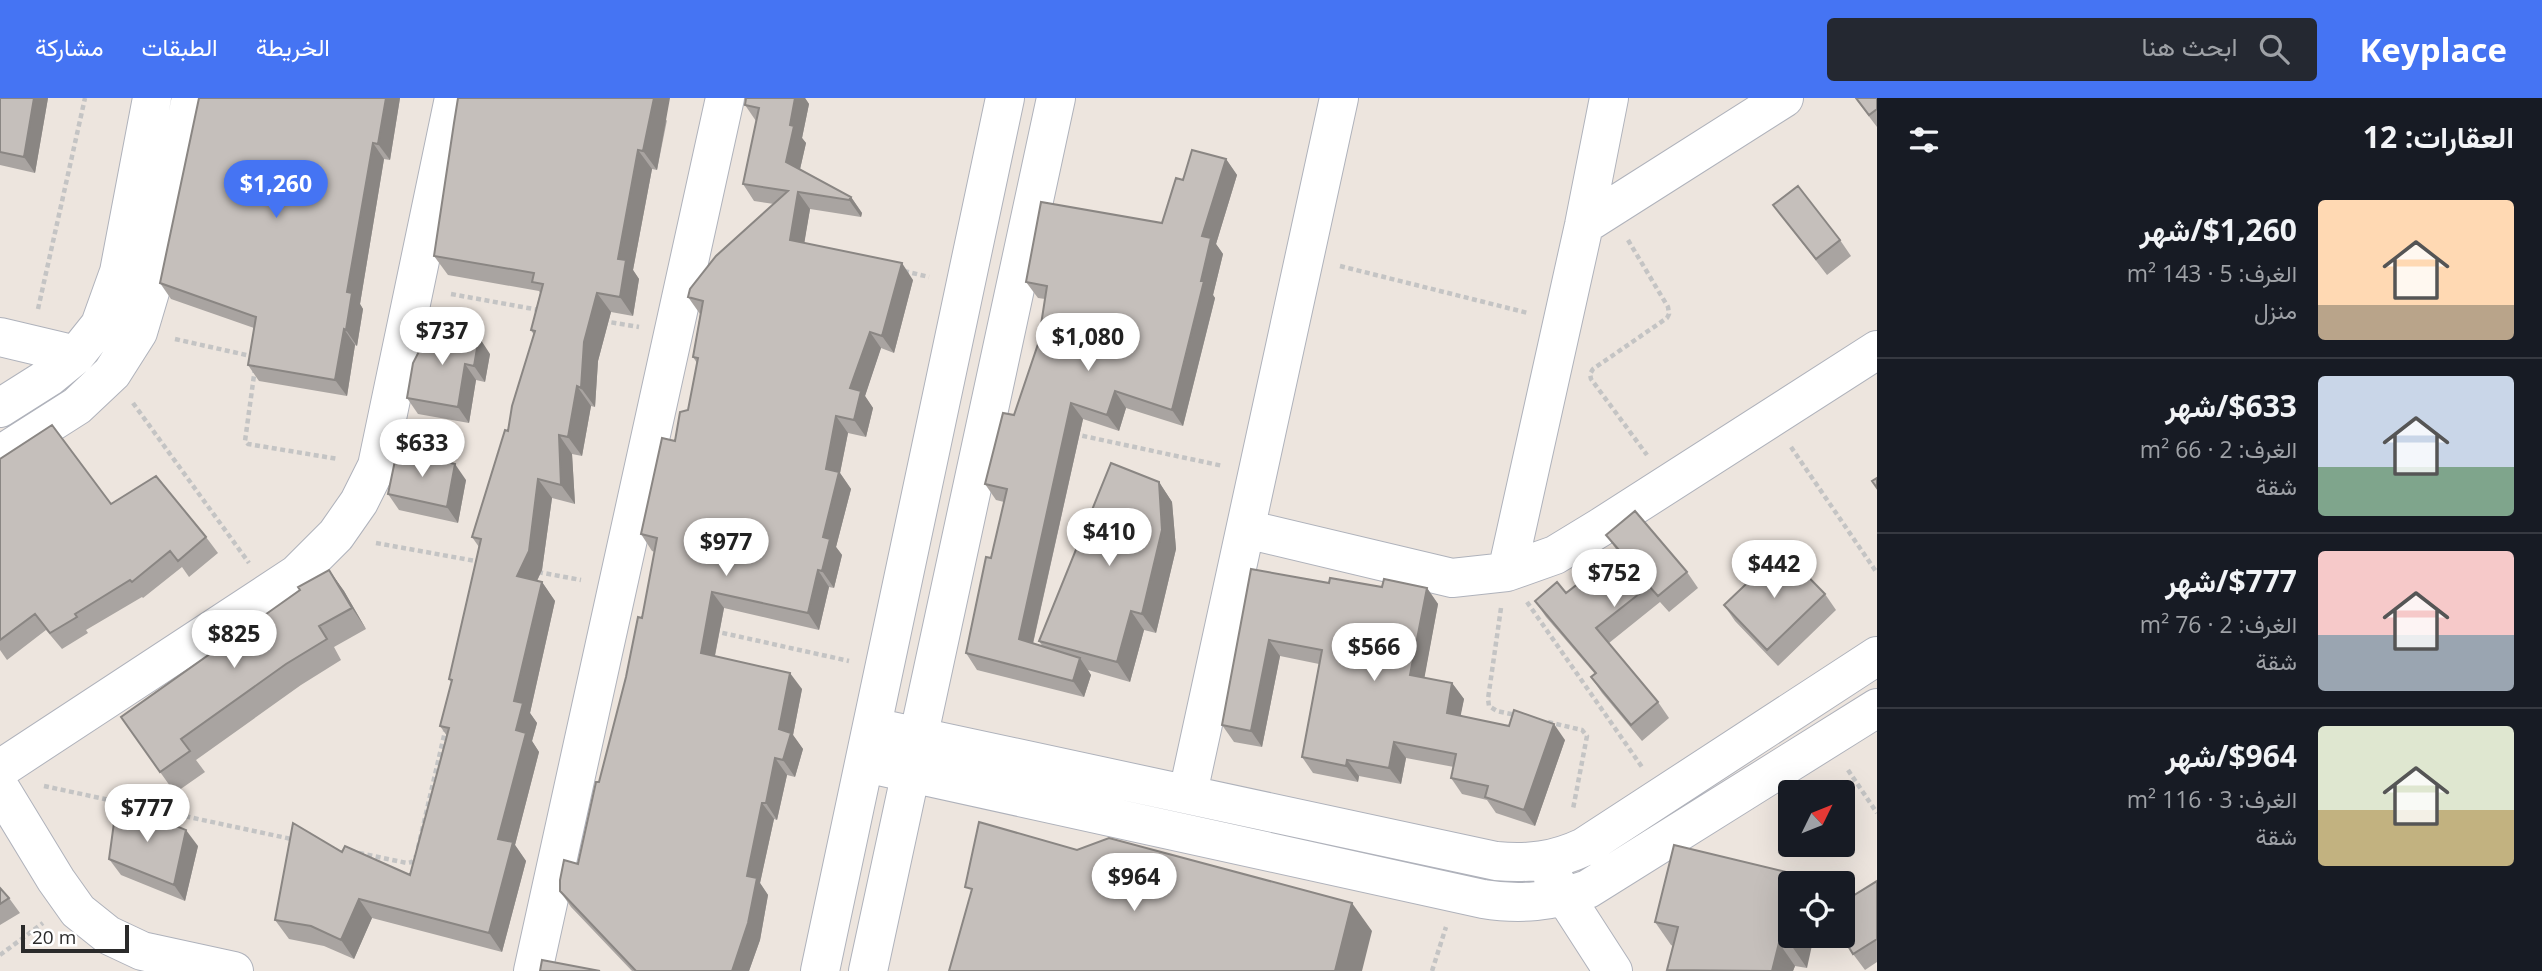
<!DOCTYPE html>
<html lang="ar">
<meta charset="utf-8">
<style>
:root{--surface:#171b24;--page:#242831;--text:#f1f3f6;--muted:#9ea1a6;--line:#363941;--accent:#4574f3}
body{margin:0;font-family:"Open Sans",Vazirmatn,sans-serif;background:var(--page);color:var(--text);direction:rtl;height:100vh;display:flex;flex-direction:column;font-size:26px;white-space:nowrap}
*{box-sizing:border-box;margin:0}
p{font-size:23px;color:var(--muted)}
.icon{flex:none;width:38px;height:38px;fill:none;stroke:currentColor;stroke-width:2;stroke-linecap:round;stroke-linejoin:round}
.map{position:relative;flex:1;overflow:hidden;direction:ltr}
.details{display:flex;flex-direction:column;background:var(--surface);width:665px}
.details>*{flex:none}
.needle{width:46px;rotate:47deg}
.tools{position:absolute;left:1778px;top:682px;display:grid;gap:14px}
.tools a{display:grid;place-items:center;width:77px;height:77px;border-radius:7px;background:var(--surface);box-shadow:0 7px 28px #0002;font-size:35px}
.scale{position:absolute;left:21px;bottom:18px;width:108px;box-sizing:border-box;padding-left:7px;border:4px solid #2b2b2b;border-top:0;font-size:19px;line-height:24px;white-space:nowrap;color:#2b2b2b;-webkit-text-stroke:5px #fff;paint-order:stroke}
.price{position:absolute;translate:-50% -60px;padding:0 16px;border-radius:24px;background:#fff;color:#222;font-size:23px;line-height:46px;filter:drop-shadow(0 2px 4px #0008)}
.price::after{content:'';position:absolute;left:50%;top:42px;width:21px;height:16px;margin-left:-10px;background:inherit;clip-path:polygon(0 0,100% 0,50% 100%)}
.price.current{background:var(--accent);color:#fff}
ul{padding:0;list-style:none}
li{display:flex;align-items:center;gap:21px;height:175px;padding:0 28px}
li+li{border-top:2px solid var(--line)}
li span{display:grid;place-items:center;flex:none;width:196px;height:140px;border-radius:7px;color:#555}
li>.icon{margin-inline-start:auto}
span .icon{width:84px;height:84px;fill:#fffc;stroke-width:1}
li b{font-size:30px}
h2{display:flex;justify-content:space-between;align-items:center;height:84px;padding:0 28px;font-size:30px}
header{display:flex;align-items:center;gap:42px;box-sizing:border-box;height:98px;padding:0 35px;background:var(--accent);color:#fff}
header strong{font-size:33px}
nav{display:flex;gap:38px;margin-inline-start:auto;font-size:24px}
.search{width:490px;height:63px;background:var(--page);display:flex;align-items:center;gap:18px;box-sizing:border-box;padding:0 24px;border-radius:7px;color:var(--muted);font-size:26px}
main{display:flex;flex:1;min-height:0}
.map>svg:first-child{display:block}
</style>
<header>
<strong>Keyplace</strong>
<div class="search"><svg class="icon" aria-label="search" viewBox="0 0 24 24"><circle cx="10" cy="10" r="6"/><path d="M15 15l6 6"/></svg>ابحث هنا</div>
<nav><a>الخريطة</a><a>الطبقات</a><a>مشاركة</a></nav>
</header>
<main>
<section class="details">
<h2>العقارات: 12<svg class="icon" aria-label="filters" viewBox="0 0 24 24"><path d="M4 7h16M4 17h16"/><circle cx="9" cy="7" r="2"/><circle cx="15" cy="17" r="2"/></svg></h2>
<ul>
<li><span style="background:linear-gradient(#ffd9b3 75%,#b9a48a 0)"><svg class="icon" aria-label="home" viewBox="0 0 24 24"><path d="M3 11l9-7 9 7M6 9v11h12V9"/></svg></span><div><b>$1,260/شهر</b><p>الغرف: 5 · 143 m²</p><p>منزل</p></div></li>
<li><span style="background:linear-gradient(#c9d6e8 65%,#7fa58c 0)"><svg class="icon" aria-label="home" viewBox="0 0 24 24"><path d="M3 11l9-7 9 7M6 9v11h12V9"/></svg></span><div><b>$633/شهر</b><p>الغرف: 2 · 66 m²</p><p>شقة</p></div></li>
<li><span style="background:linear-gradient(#f6c9c9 60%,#9aa5b1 0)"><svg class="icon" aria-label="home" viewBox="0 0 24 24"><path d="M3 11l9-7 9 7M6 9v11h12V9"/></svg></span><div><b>$777/شهر</b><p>الغرف: 2 · 76 m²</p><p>شقة</p></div></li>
<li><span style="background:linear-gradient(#dfe7d0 60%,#c2b280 0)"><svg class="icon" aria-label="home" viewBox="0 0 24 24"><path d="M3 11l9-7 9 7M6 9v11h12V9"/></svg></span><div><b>$964/شهر</b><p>الغرف: 3 · 116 m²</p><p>شقة</p></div></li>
</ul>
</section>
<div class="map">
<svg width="1877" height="873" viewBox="0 0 1877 873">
<rect width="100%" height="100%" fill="#ede5de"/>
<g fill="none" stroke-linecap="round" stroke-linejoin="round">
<g stroke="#afb2bb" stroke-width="40">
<path id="street" d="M1584 127 1784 0
M0 239 76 257
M0 310 49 279 76 257 100 227 119 174 152 0
M0 357 77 308 112 275 138 234 152 187 191 0
M1246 431 1452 480 1507 474 1555 457 1601 429 1877 252
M1507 474 1584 127 1609 0
M873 629 1496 763C1529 766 1554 763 1584 749L1877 558
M865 665 1483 801C1520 807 1552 804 1588 791L1877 610
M0 671 297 476 336 437 359 404 377 368 454 0
M0 690 56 782 78 813 108 837 142 853 234 873
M1188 695 1339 0
M1553 780 1613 873
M533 873 725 0
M820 873 1005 0
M868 873 1056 0"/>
</g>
<path stroke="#c4c4c4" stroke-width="4.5" stroke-dasharray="5 3.5" stroke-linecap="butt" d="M1628 142 1668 209 1669 216 1667 220 1593 271 1590 276 1591 281 1647 357
M1340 168 1528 215
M904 173 929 179
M451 196 539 212
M38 211 85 0
M603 223 639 229
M175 241 255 259
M255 270 245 343 248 346 338 361
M133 305 249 465
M1074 336 1223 368
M1791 349 1877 475
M376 445 481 464
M538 474 581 482
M1527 504 1642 669
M1501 510 1488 601 1489 608 1497 613 1516 617
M714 533 849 563
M1548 624 1582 632 1587 638 1573 711
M1848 672 1877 715
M44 688 296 742
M418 750 446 629
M359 755 407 765 412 764 416 758
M0 857 43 825
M1432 873 1446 829"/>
<use href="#street" stroke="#fff" stroke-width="38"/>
</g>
<path fill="#a9a4a1" d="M0 0H48L35 75 0 67Z
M199 0H400L390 62 384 61 360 206 363 211 357 248 355 247 347 298 259 283 248 267 254 230 171 201 160 185Z
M746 0H805L809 6 802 40 806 45 800 71 851 99 862 115 861 119 810 111 804 145 913 182 894 255 881 250 865 298 873 310 866 339 848 335 840 375 851 391 836 449 842 457 834 490 829 489 819 532 724 510 715 558 802 591 793 637 803 651 795 679 787 677 777 722 774 721 760 785 768 797 760 842 749 873H632L571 809 560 793 578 766 642 520 655 454 652 453 641 436 675 343 688 312 697 265 693 259 700 216 688 199 774 106 754 103 743 86 756 23 745 7Z
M1855 0H1877V29Z
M667 22 657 72 652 71 633 172 639 181 633 218 611 214 598 263 595 309 591 308 582 358 572 356 575 406 552 400 542 472 537 483 542 484 555 503 530 615 537 625 532 643 539 654 515 747 526 763 502 854 372 820 354 861 324 848 289 841 275 822 342 754 410 777 447 638 440 628 452 585 449 581 479 449 472 439 508 333 534 237 531 232 540 195 539 193 448 177 434 158Z
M1226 61 1237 77 1216 146 1223 156 1213 197 1215 200 1183 328 1126 310 1119 333 1083 321 1033 546 1043 549 1039 543 1159 384 1172 404 1176 451 1156 535 1144 532 1130 584 1088 572 1091 577 1084 599 977 572 966 555 991 460 1004 404 996 402 985 386 1014 317 1038 246 1045 201 1038 200 1026 184 1162 125 1183 82Z
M1773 107 1840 142 1851 158 1827 177Z
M490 256 485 284 476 282 469 325 418 316 407 300 413 265Z
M0 361 111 406 206 439 218 455 189 479 182 469 143 500 142 499 86 532 88 535 62 551 46 532 7 562 0 552Z
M466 382 458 425 399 412 388 396Z
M1606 437 1687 474 1698 490 1669 514 1660 504 1609 545 1658 604 1669 620 1642 643 1602 595 1591 579 1595 576 1546 519 1535 503 1566 495 1618 454Z
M1251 471 1329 485 1382 489 1427 490 1438 506 1424 580 1452 585 1464 601 1460 618 1565 642 1535 728 1496 715 1487 702 1462 696 1451 680 1454 669 1406 660 1401 686 1359 678 1358 684 1313 675 1302 659 1319 566 1280 558 1262 649 1234 644 1222 627Z
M329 472 344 493 366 531 334 549 341 562 301 587 196 662 205 674 175 695 121 619Z
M1825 496 1836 512 1778 568 1735 523 1724 507Z
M198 748 185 803 121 777 109 761Z
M1807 779V870L1795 868 1793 873H1667L1673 848 1671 847 1655 824Z
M1877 783V864L1865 872 1853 856Z
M0 790 9 800 20 815 0 827Z"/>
<path fill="#8a8683" d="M34 0H48L35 75 24 59Z
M386 0H400L390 62 378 46Z
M654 0H670L657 72 643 53Z
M795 0H805L809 6 802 40 806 45 798 80 786 64 790 27Z
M373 45 384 61 360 206 363 211 357 248 346 232 347 194Z
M638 52 652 71 633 172 639 181 633 218 620 199 618 161Z
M1226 61 1237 77 1216 146 1223 156 1213 197 1215 200 1183 328 1172 312 1201 183 1202 138Z
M798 94 810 111 802 159 790 142Z
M851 99 862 115 861 119 849 102Z
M902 165 913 182 894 255 882 238Z
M597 195 611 214 598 263 595 309 581 290 584 244Z
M344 231 355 247 347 298 335 282Z
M870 234 881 250 865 298 873 310 866 339 854 322 850 290Z
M479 239 490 256 485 284 474 268Z
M465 266 476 282 469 325 458 309Z
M577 288 591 308 582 358 568 339Z
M1115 293 1126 310 1119 333 1107 317Z
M1071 305 1083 321 1030 558 1019 541Z
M836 318 848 335 840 375 851 391 836 449 842 457 834 490 822 473 823 439 826 371Z
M559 337 572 356 575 406 561 387Z
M455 366 466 382 458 425 447 409Z
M538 381 552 400 542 472 530 497 517 478Z
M1159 384 1172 404 1176 451 1156 535 1142 516Z
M329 472 344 493 366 531 352 510Z
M818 472 829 489 819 532 808 515Z
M542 484 555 503 530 615 537 625 532 643 539 654 515 747 526 763 502 854 489 835 498 741 516 632 514 603Z
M1427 490 1438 506 1422 593 1410 577Z
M712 494 724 510 712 572 701 555Z
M1131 513 1144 532 1130 584 1117 564Z
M1269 542 1280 558 1262 649 1251 633Z
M1080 560 1091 577 1084 599 1073 583Z
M790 575 802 591 793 637 803 651 795 679 783 662 779 631Z
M1452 585 1464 601 1458 631 1447 615Z
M1554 626 1565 642 1535 728 1524 712Z
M1394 644 1406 660 1401 686 1389 670Z
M775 660 787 677 777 722 766 705Z
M1347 662 1359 678 1358 684 1346 668Z
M762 705 774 721 760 785 768 797 760 842 749 873H732L747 778Z
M186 732 198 748 185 803 174 787Z
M1807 779 1812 786H1805Z
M359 801 372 820 354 861 341 842Z
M1352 805 1372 833 1362 873H1335Z
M1793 838H1814L1807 870 1791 847Z
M1779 845 1795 868 1793 873H1772Z"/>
<path fill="#c5bfbb" stroke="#8a8683" stroke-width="2" d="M0 0H34L24 59 0 54Z
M199 0H386L378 46 373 45 347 194 352 195 346 232 344 231 335 282 248 267 256 219 160 185Z
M458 0H654L643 53 638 52 618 161 626 162 620 199 597 195 584 244 581 290 577 288 568 339 559 337 561 387 538 381 529 453 517 478 542 484 514 603 523 605 516 632 526 635 498 741 513 744 489 835 359 801 341 842 311 828 275 822 293 725 342 754 345 748 410 777 449 630 440 628 452 582 449 581 481 441 472 439 505 332 508 333 512 308 535 233 531 232 543 186 532 184 534 175 434 158 454 25Z
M746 0H795L790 27 794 28 786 64 851 99 849 102 798 94 790 142 902 165 882 238 870 234 850 290 861 293 854 322 836 318 826 371 839 374 823 439 830 441 822 473 818 472 808 515 712 494 701 555 790 575 779 631 791 635 783 662 775 660 766 705H762L747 778 757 780 748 825 732 873H636L560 793V782L564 762 578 766 596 684H599L626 579 638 519 642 520 657 440 641 436 662 340 675 343 680 314 688 312 698 260 693 259 703 203 688 199 690 191 716 158 788 93 743 86 759 10 745 7Z
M1856 0H1877V11L1869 17Z
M1192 52 1226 61 1202 138 1211 140 1201 183H1204L1172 312 1115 293 1107 317 1071 305 1019 541 1080 560 1073 583 966 555 986 459 991 460 1007 391 985 386 1003 315 1014 317 1038 246 1047 188 1026 184 1041 104 1162 125 1176 80 1183 82Z
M1798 88 1840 142 1816 161 1773 107Z
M431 230 479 239 474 268 465 266 458 309 407 300 413 265Z
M52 327 111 406 156 378 206 439 178 463 170 453 132 484 130 482 75 516 77 519 50 535 35 516 0 542V361Z
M397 353 455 366 447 409 388 396Z
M1111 365 1159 384 1162 432 1142 516 1131 513 1117 564 1039 543Z
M1877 380V390L1872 383Z
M1635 413 1687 474 1658 498 1649 488 1596 530 1658 604 1631 627 1591 579 1596 575 1535 503 1557 484 1566 495 1620 453 1606 437Z
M1782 452 1825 496 1767 552 1724 507Z
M1251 471 1329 485 1330 480 1382 489 1384 481 1427 490 1410 577 1452 585 1447 615 1509 628 1514 612 1554 626 1524 712 1485 699 1488 688 1451 680 1456 656 1394 644 1389 670 1347 662 1346 668 1302 659 1322 552 1269 542 1251 633 1222 627Z
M329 472 352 510 319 528 327 541 286 566 181 641 190 653 160 674 121 619 300 492 298 489Z
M116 710 137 712 186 732 174 787 109 761Z
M979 724 1077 752 1109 740 1352 805 1335 873H949L972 791 965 789Z
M1674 747 1807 779 1805 786H1790V838H1793L1791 847 1779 845 1772 873 1667 872 1678 829 1655 824Z
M1877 783V841L1853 856 1842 838 1843 804Z
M0 790 9 800 0 806Z
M542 862 600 873H540Z"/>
</svg>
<div class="tools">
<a><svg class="needle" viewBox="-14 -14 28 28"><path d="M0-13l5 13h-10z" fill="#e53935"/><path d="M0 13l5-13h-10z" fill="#9ea1a6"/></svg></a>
<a><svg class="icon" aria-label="locate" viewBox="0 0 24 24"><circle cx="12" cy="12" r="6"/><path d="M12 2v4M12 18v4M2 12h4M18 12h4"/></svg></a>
</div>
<div class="scale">20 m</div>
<b class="price current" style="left:276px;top:122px">$1,260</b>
<b class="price" style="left:442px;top:269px">$737</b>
<b class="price" style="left:1088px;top:275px">$1,080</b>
<b class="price" style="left:422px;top:381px">$633</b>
<b class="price" style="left:1109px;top:470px">$410</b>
<b class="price" style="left:726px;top:480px">$977</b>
<b class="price" style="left:1774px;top:502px">$442</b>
<b class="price" style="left:1614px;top:511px">$752</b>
<b class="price" style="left:234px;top:572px">$825</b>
<b class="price" style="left:1374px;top:585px">$566</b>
<b class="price" style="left:147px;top:746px">$777</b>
<b class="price" style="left:1134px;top:815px">$964</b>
</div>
</main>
